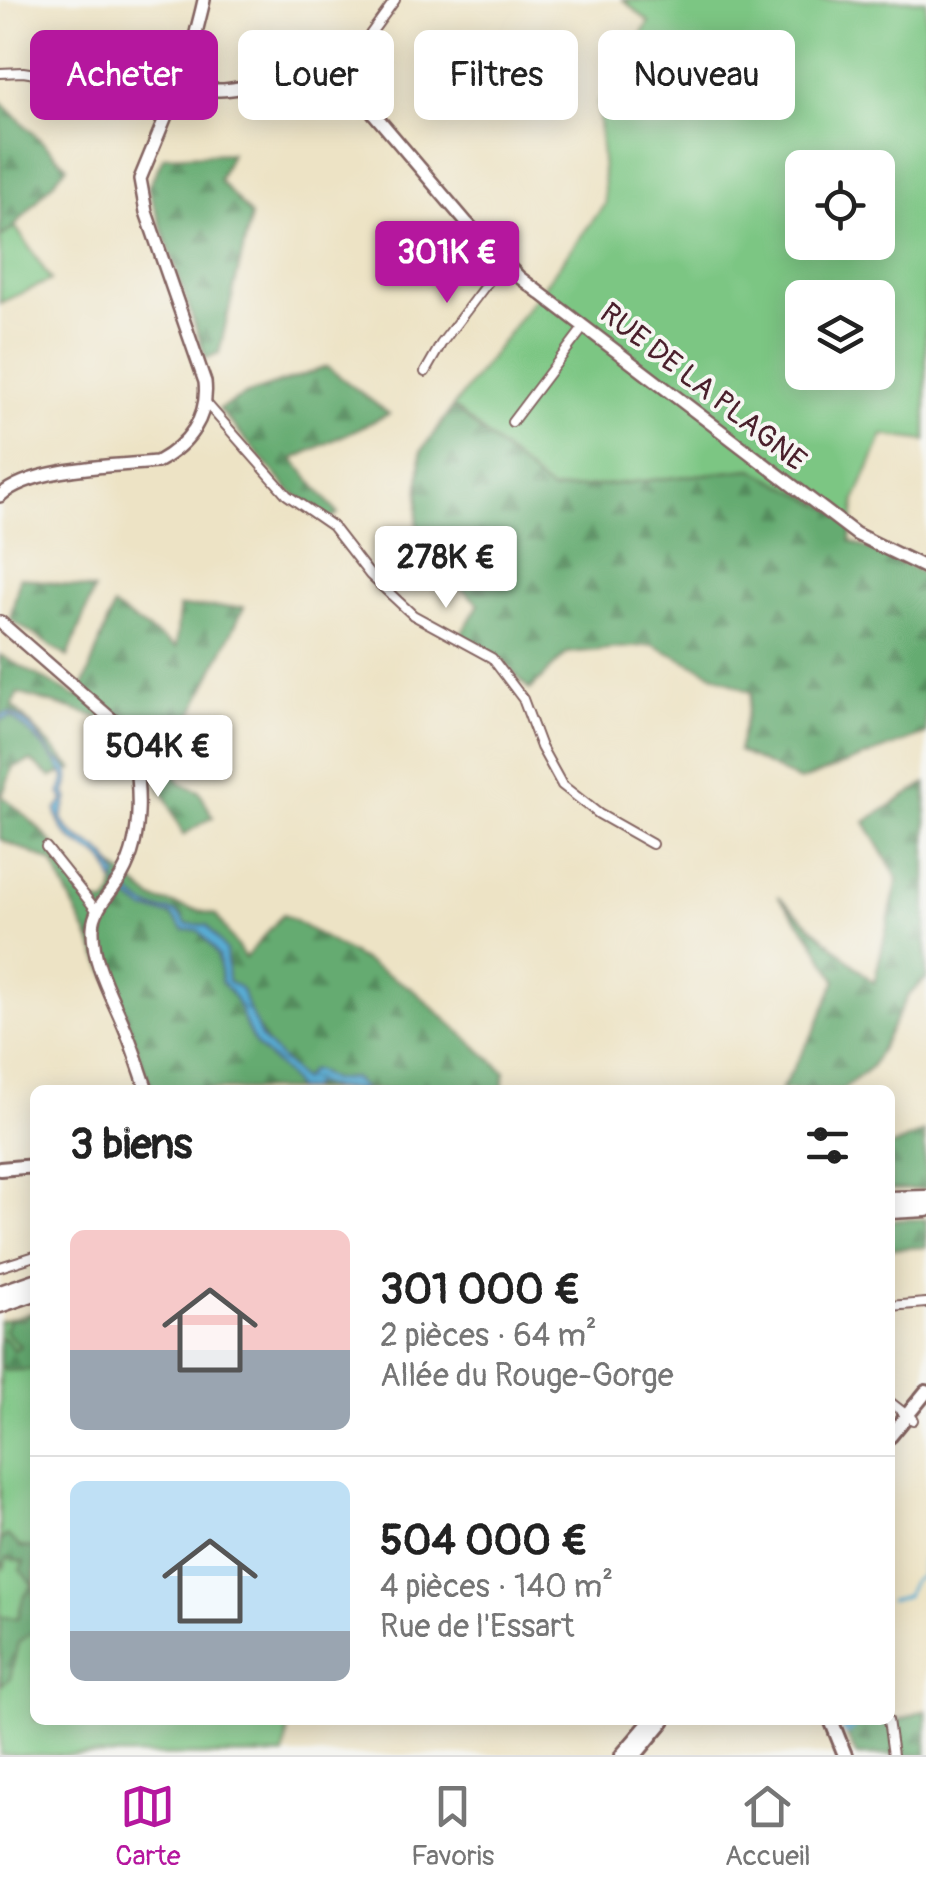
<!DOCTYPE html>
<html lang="fr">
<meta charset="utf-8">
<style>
:root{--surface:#fff;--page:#f2f2f2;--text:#222;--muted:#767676;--line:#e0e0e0;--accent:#b5179e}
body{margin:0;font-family:Pangolin,sans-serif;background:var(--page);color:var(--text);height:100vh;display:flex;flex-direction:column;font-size:38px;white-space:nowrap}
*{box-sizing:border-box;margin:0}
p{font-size:32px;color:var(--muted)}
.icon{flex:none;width:55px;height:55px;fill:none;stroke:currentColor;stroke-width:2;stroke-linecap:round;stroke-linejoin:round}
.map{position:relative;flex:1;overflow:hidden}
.details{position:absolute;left:30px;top:1085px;width:865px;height:640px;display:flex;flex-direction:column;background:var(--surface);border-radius:15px;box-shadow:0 5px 25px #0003}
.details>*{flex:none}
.guide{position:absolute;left:30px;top:30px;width:868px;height:90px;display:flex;gap:20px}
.controls{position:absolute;left:785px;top:150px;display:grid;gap:20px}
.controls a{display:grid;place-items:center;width:110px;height:110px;border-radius:15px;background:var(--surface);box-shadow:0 5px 25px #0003;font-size:50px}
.price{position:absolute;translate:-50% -85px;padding:0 22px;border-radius:10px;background:#fff;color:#222;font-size:32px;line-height:65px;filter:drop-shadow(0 2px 5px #0008)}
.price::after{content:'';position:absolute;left:50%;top:60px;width:30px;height:22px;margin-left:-15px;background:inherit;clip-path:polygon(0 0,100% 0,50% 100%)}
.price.active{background:var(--accent);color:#fff}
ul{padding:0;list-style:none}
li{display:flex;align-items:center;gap:30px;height:250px;padding:0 40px}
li+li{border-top:2px solid var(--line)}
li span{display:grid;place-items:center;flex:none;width:280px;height:200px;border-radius:15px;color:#555}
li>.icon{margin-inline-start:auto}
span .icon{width:120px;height:120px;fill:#fffc;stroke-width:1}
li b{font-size:42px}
h2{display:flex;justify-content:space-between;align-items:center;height:120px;padding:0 40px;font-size:42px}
.chip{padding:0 35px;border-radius:15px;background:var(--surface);box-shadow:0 5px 25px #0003;font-size:35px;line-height:90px}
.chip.active{background:var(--accent);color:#fff}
.tabs{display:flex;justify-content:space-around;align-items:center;height:140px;border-top:2px solid var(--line);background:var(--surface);font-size:28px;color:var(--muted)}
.tabs a{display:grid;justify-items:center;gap:5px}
.tabs .active{color:var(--accent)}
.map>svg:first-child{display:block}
</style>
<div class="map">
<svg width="926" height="1755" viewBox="0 0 926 1755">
<defs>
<pattern id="forest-firs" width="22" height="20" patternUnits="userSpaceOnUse" patternTransform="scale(2.5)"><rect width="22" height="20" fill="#65ab71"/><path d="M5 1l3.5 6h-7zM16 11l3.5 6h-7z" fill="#558b5d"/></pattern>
<pattern id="water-ripples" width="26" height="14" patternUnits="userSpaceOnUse" patternTransform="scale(2.5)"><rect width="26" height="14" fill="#59aed5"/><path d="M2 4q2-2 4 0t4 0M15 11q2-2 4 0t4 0" fill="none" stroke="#4c8dad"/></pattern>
</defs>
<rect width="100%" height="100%" fill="#f6f6f2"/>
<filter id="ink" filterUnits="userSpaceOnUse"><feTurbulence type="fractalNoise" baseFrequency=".01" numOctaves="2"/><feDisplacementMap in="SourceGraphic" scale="20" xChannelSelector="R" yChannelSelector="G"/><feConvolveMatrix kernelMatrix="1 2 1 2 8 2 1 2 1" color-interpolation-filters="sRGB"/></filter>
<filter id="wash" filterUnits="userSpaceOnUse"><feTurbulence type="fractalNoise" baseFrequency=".0048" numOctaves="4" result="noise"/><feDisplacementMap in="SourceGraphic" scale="40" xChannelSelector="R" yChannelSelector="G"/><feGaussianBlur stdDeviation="2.25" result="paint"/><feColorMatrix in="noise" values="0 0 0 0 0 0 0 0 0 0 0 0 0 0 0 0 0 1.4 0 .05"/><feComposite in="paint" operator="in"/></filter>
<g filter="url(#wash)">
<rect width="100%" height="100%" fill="#ede3c5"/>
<path fill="#7cc683" stroke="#637257" stroke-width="2.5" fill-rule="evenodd" d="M623 0H926V441L883 435 856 499 853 521 752 469 551 491 453 407 605 204 598 103 649 22ZM802 168H878V242H802ZM802 298H878V372H802Z
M15 226 51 280 0 303V238Z
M35 1312V1720H289L284 1755H0V1321Z"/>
<path fill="url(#forest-firs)" stroke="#58654e" stroke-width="2.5" d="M0 101 67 166 15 226 0 238Z
M231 153 219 180 251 216 219 353 206 358 148 187 164 156Z
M327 367 389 414 293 459 338 514 330 519 290 491 219 409 245 395Z
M453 407 551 491 752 469 853 521 850 541 926 574V734L800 781 738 751 752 693 653 645 567 653 530 690 497 655 460 636 479 604 441 571 417 524 421 451Z
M20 577 94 590 68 657 10 619Z
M113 607 176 648 179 607H244L192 714 191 740 158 745 180 783 199 791 213 817 183 835 134 728 18 693 12 705 73 769 51 777 31 761 13 767 2 796C45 830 65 854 92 901L106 904 114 893V867L153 899 216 915 245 958 283 914 411 988 505 1072 502 1090H151L124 1010 52 862 0 839V655L79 698Z
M926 783V979L908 996 871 1067 842 1090H781L816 1028 836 980 809 934 778 896 874 983 898 879 865 822Z
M924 1132 926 1189 890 1190V1147Z
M926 1219V1247L890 1249V1220Z
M28 1313 35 1317V1369L6 1371 0 1365V1338H5L14 1350 20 1346 5 1331 9 1319H24Z
M7 1535 20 1547 35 1548V1630L18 1643 10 1679 0 1685V1617L18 1618 23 1599 33 1585 21 1570 24 1562 7 1558 4 1568 0 1560V1541Z
M926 1710V1755H856L840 1720H885L886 1725Z"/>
<path fill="url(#water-ripples)" stroke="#526680" stroke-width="2.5" d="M7 713C29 717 41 743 55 758 59 762 65 764 67 769 72 776 67 786 65 793L68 798 62 818C71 838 84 839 99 850 109 857 113 867 118 877L114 883C110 873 107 861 97 855 77 843 60 838 56 810L64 800 60 793 65 777C55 757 29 731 12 717L0 720V715Z
M122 883C129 892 138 903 149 907 167 914 176 905 186 924L207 925 226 951 228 981 240 988 262 1039 302 1080 309 1071 315 1070 331 1080 353 1078 365 1090 333 1089 315 1083 309 1090H296C288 1070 268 1061 255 1043 238 1018 246 1006 221 982 220 953 216 951 198 930H184L171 915 144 910 127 897 118 885Z"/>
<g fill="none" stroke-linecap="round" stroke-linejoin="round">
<path stroke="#59aed5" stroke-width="2.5" d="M890 1600 906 1596 914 1579 921 1577 922 1559 926 1556"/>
<path stroke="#59aed5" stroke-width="12" d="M847 1729 854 1720"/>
</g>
</g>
<g filter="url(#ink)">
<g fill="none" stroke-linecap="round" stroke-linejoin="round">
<g stroke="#836461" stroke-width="12">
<path id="street" d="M0 73 23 72 48 76 133 113 168 111
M346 86 366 40 395 0
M425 372 441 344 503 262
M207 404 287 495 332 526 370 575 413 615 492 658 523 699 541 747 562 785 599 814 652 844
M512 422 584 327
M46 847 97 911
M0 1267 35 1256
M890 1306 926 1303
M890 1402 913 1420
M888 1720 893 1755"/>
</g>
<g stroke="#836461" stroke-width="16">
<path id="secondary" d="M204 0C200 20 192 42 191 62 191 115 266 77 292 75 315 72 340 81 358 95L466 222 519 277 856 534 926 568
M0 496C31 467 114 466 157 462 188 445 209 418 205 382L146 212 140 179 168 111 198 81
M0 622 132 737C139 780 145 835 122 875 112 893 94 906 93 928 92 965 113 998 126 1031 134 1050 140 1070 147 1090"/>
</g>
<g stroke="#836461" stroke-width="18">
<path id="primary" d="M0 1169 35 1166
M890 1436 926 1392
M831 1720 845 1755
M622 1755 652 1720
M635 1755 664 1720"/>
</g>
<g stroke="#836461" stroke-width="19">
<path id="highway" d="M890 1199 926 1198
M890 1211 926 1209
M0 1293 35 1281
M0 1305 35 1293"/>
</g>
<use href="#street" stroke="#fff" stroke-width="8"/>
<use href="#secondary" stroke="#fff" stroke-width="11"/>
<use href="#primary" stroke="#fff" stroke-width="12"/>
<use href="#highway" stroke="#fff" stroke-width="14"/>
</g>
</g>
<g text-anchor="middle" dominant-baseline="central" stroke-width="8" stroke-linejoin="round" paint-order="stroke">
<g font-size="30" fill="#4a1f2b" stroke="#f6f6f2">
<text transform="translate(703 387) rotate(38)">RUE DE LA PLAGNE</text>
</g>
</g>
</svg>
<div class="controls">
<a><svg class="icon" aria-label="locate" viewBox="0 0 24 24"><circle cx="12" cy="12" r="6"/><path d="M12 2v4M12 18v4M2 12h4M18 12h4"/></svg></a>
<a><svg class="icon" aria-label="layers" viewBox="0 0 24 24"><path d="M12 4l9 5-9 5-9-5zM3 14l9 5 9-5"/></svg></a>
</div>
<b class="price active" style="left:447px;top:306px">301K €</b>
<b class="price" style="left:446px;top:611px">278K €</b>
<b class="price" style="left:158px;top:800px">504K €</b>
<div class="guide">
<a class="chip active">Acheter</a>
<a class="chip">Louer</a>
<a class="chip">Filtres</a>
<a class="chip">Nouveau</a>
</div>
<section class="details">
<h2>3 biens<svg class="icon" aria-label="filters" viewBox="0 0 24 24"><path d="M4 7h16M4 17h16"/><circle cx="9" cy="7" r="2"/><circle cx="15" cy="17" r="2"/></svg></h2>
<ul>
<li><span style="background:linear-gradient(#f6c9c9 60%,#9aa5b1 0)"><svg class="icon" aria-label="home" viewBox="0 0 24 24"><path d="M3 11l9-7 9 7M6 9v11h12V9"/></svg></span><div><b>301 000 €</b><p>2 pièces · 64 m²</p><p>Allée du Rouge-Gorge</p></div></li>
<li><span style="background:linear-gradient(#bfe0f5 75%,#9aa5b1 0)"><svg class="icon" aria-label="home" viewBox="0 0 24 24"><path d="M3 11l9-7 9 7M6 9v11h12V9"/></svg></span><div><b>504 000 €</b><p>4 pièces · 140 m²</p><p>Rue de l'Essart</p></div></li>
</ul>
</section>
</div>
<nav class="tabs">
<a class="active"><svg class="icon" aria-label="map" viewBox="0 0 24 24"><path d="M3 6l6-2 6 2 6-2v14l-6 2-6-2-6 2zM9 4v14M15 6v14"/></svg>Carte</a>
<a><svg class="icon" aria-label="saved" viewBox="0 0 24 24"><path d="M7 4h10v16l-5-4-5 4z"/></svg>Favoris</a>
<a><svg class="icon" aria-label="home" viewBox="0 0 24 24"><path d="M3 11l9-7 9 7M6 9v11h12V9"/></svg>Accueil</a>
</nav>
